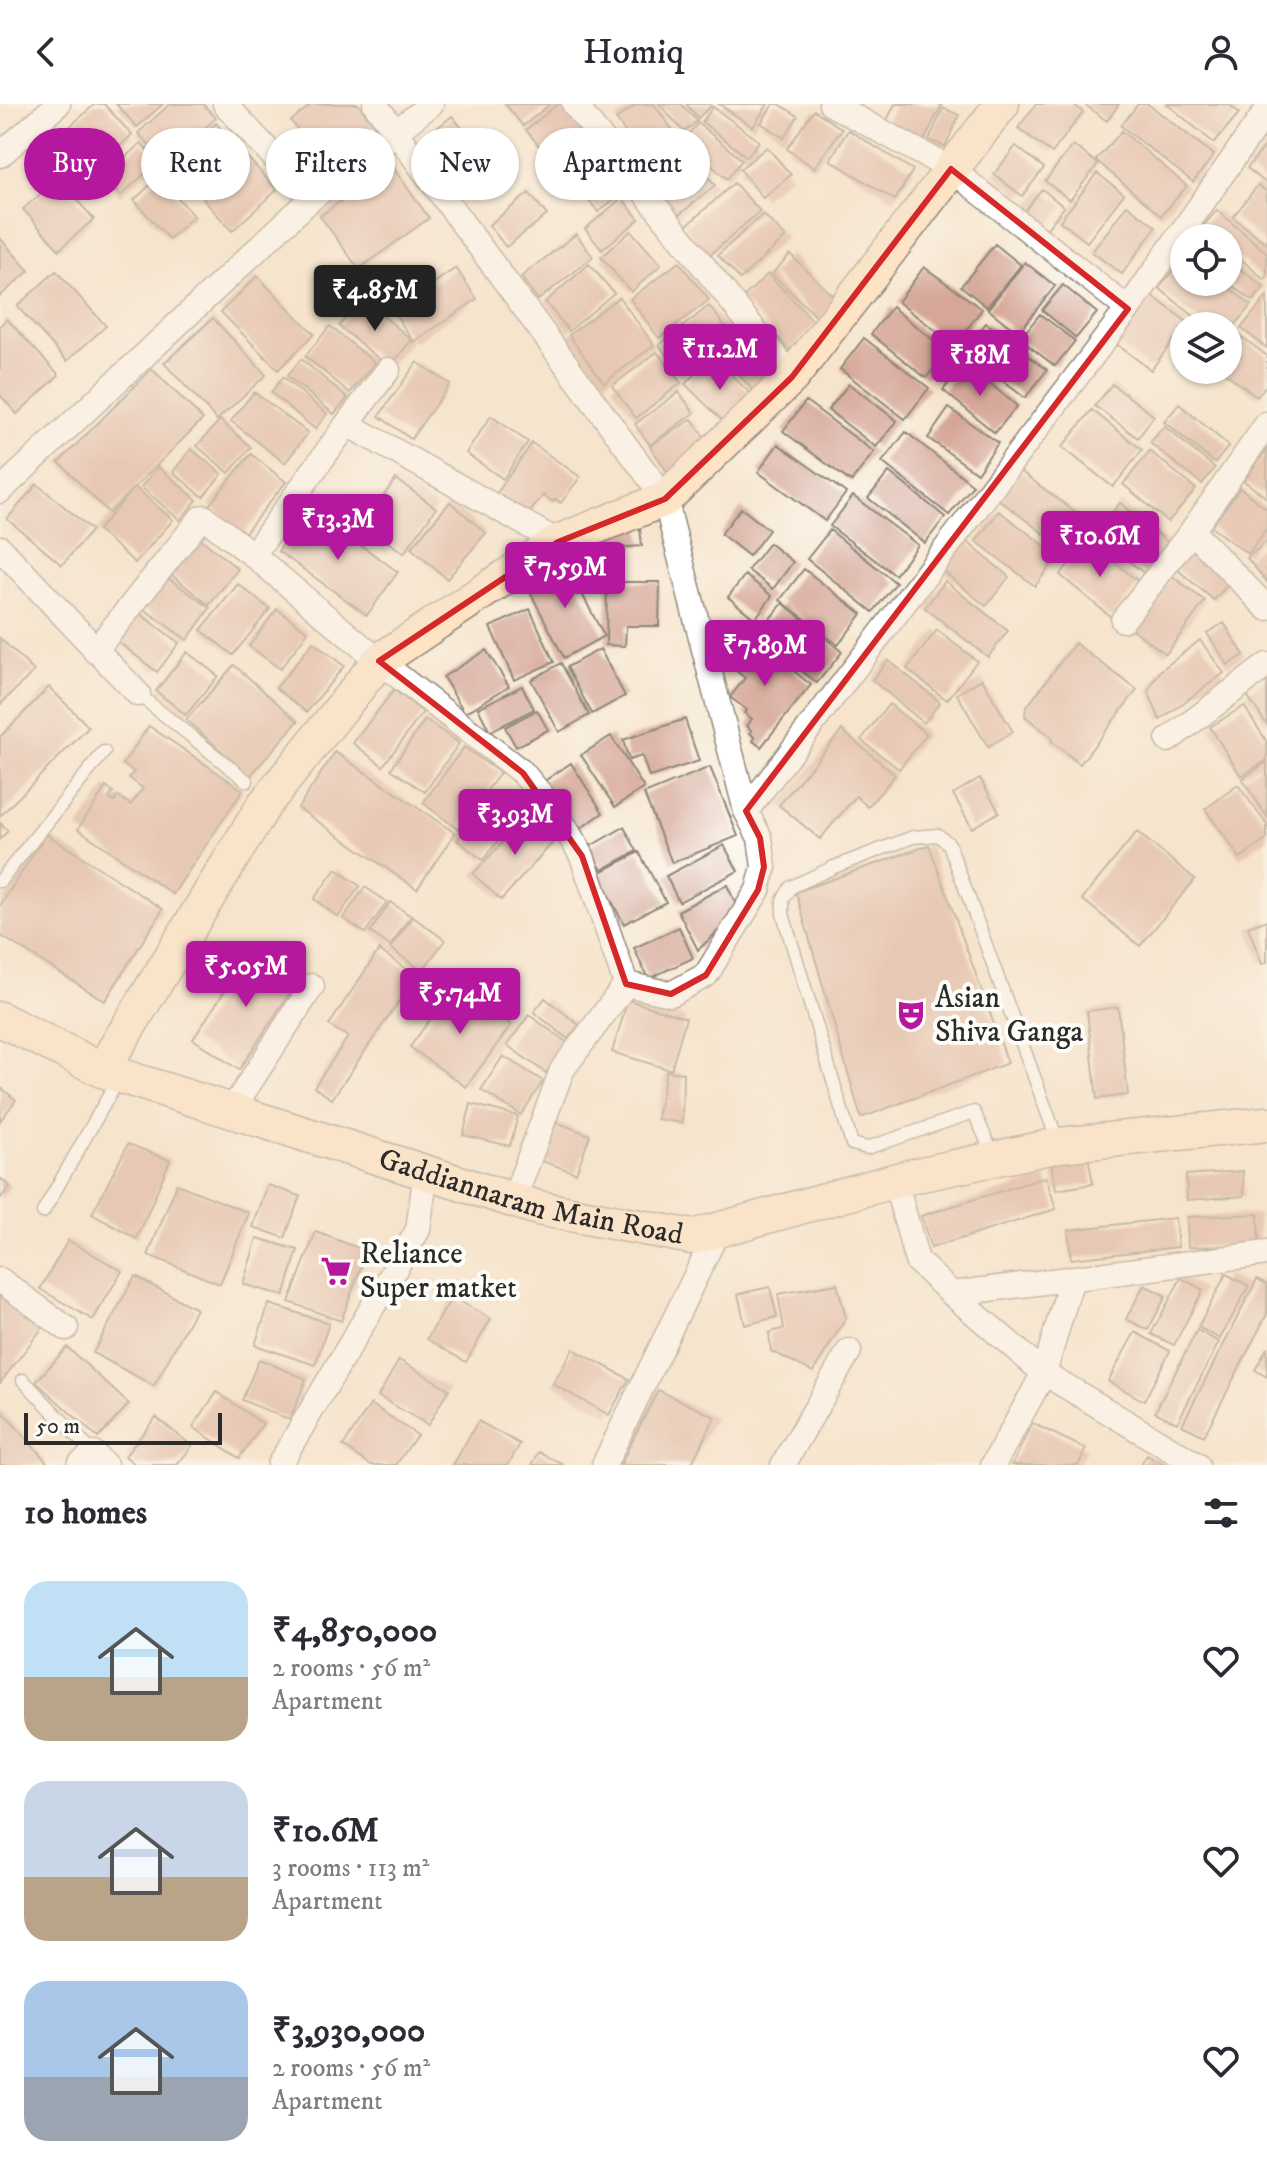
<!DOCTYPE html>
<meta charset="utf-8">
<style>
:root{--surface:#fff;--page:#f2f2f3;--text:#2b2b33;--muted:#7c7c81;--accent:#b5179e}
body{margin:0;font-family:"IM FELL DW Pica",serif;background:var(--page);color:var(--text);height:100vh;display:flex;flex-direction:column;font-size:30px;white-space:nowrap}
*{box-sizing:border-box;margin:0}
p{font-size:26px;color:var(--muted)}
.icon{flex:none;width:44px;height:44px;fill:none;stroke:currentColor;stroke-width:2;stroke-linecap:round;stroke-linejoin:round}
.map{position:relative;height:1361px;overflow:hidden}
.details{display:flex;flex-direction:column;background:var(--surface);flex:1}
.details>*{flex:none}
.top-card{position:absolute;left:24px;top:24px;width:800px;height:72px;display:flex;gap:16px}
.buttons{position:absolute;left:1170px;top:120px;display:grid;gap:16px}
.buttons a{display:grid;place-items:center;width:72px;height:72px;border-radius:50%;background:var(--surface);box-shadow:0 2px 6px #0004;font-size:40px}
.scale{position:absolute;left:24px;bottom:20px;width:198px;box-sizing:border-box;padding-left:8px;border:4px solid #2b2b2b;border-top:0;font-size:22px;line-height:28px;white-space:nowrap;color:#2b2b2b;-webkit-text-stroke:6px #fdfcf7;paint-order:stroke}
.price{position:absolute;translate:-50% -68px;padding:0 18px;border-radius:8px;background:var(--accent);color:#fff;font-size:26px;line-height:52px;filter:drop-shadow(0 2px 4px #0008)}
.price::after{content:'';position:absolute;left:50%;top:48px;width:24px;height:18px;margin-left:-12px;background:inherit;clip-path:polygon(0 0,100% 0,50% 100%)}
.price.on{background:#222;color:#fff}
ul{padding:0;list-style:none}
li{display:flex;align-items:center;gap:24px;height:200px;padding:0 24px}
li span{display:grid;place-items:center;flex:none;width:224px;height:160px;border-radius:24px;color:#555}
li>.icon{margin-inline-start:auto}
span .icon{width:96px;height:96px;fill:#fffc;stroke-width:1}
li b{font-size:34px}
h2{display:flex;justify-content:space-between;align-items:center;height:96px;padding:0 24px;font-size:34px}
.pill{padding:0 28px;border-radius:36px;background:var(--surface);box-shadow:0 2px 6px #0004;font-size:28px;line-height:72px}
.pill.on{background:var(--accent);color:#fff}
header{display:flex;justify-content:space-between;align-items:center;height:104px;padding:0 24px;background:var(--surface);font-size:36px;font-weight:600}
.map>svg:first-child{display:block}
</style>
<header><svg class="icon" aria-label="back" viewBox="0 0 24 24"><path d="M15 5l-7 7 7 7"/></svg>Homiq<svg class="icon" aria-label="person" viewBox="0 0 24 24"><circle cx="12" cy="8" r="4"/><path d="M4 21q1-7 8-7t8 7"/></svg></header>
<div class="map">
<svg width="1267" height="1361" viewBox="0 0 1267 1361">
<rect width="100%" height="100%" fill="#fdfcf7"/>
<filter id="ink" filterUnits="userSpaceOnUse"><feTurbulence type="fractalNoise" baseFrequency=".0125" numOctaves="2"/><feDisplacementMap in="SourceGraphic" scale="16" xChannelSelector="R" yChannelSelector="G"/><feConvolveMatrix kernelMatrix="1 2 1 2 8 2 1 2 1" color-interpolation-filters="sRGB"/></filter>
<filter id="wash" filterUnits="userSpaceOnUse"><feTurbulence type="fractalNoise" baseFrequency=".006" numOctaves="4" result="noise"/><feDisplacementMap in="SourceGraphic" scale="32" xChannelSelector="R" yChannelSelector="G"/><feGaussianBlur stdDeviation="1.8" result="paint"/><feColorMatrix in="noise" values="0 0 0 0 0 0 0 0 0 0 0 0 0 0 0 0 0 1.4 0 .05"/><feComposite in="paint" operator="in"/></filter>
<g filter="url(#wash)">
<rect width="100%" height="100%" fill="#f6e4cc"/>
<g id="blocks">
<path fill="#d6a798" d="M95 0H104L132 31 97 63 65 27Z
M116 0H163L137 23Z
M170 0H203L216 14 166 59 138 29Z
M312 0H358L375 22 325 61 291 17Z
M505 0H550L523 22Z
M558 0H563L594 38 559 66 526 26Z
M637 0H654L678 34 646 57 616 15Z
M659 0H681L697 17 684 28Z
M686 0H710L711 2 698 14Z
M719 0H768L753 23Z
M773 0H779L798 12 784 34 761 19Z
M895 0H942L924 37 886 18Z
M1036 0H1073L1083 8 1052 49 1018 24Z
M1084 0H1119L1107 17Z
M1138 0H1148L1214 51 1193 78 1121 22Z
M1167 0H1229L1239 9 1214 39Z
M713 3 759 37 747 53 702 18Z
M943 4 959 11 945 43 929 36Z
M814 6 842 25 814 64 787 45Z
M452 12 485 52 456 75 424 35Z
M216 19 242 49 196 89 170 60Z
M698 19 742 56 727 75 683 37Z
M848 26 913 66 895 96 830 56Z
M1122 27 1187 82 1161 112 1096 56Z
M679 38 715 81 679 111 643 69Z
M141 39 158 58 120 92 103 73Z
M1267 40V80L1247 64Z
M1073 41 1098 60 1070 96 1045 77Z
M1016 42 1044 64 1022 92 994 70Z
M767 43 791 71 763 94 740 65Z
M597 49 626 86 598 108 569 70Z
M248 54 277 86 232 127 203 95Z
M391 61 429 114 359 165 320 112Z
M1097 69 1124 90 1087 138 1060 117Z
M159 73 194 112 169 135 134 96Z
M58 75 94 115 59 146 23 105Z
M734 79 760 107 710 151 685 123Z
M1258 81 1267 88V140L1233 113Z
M1042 85 1064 103 1045 127 1023 109Z
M529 89 547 111 506 143 489 121Z
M622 94 639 115 602 146 585 125Z
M1127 101 1156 123 1122 170 1092 148Z
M1217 106 1267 149V173L1265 176 1228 144V134H1217L1203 122Z
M763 110 786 133 740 175 718 151Z
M631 127 661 161 631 188 601 153Z
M576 130 593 153 538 196 521 173Z
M0 134 29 167 0 192Z
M995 140 1021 161 987 203 961 182Z
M790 150 838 197 820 216 772 170Z
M1184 153V178H1222L1251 201 1228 230V222H1206L1159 184Z
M1228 156 1264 183 1253 197 1228 178Z
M679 158 709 196 659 234 630 195Z
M1025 158 1055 182 1018 229 988 205Z
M589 160 614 189 569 227 545 198Z
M924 163 982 205 955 241 898 198Z
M456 164 477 195 414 238 393 207Z
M56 167 106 222 67 257 17 202Z
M768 170 816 220 790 246 741 195Z
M257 172 314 230 278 266 221 208Z
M1063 181 1097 209 1076 234 1042 206Z
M1151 191 1187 218 1151 266 1115 239Z
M1267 192V244L1241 224Z
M619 193 654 241 604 279 569 231Z
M362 194 412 236 389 263 339 222Z
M709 202 733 232 682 271 659 241Z
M892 203 947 247 926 274 871 230Z
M1040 210 1075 237 1055 262 1020 235Z
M213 214 266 271 217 316 164 259Z
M7 215 59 271 17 310 0 291V222Z
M986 219 1047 266 1025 294 964 247Z
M330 222 375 259 350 289 305 252Z
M1237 229 1267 252V280L1257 293 1221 266H1228V241Z
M737 233 777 278 759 293 719 249Z
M864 234 929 284 905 315 840 265Z
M657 248 681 279 636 314 612 282Z
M712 252 756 295 729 323 685 280Z
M301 255 348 294 334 310 287 272Z
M417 258 450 280 411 335 379 312Z
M965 259 1017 302 995 329 943 286Z
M152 265 203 315 109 409 59 358Z
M283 273 327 310 315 325 271 288Z
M849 280 897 317 876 343 828 306Z
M1112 280 1154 312 1138 334 1095 302Z
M254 288 308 329 285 359 231 317Z
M679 288 694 309 650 341 635 320Z
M806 297 874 348 851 378 783 327Z
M1179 300 1229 342 1215 359 1164 318Z
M949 304 998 339 977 369 928 334Z
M1092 306 1142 346 1113 383 1062 343Z
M491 312 528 338 503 375 466 349Z
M692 315 713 346 672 375 650 342Z
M220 316 251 343 229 369 197 342Z
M1164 322 1215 364 1202 380 1150 339Z
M906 328 973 381 949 411 882 358Z
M532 339 580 373 561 399 555 395 553 398 543 391 528 411 497 389Z
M778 340 846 389 825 417 758 368Z
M191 345 222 370 203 393 173 368Z
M1267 345V394L1244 377Z
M1150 347 1196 385 1168 418 1123 380Z
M251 350 286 378 244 430 209 401Z
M158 363 197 396 180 416 141 383Z
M1020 367 1086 416 1064 445 998 395Z
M889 368 945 413 925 439 868 394Z
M396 375 436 404 404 449 363 420Z
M37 380 92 426 62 461 7 415Z
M135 383 173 416 135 459 98 426Z
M1240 384 1267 405V424L1248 450 1211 423Z
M853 392 918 441 895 471 830 422Z
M450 398 486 429 447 475 411 444Z
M1120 399 1170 440 1145 470 1095 429Z
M309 404 398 468 367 511 278 447Z
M741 404 769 426 749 452 721 430Z
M999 407 1058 452 1035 482 976 437Z
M640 424 642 442 603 445 602 427Z
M830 426 896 479 873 508 807 455Z
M192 428 238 465 209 501 163 464Z
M1088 436 1140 479 1111 513 1060 471Z
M966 437 1009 473 986 502 942 466Z
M1267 437V478L1247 454Z
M769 439 793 458 773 485 748 466Z
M1191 442 1232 476 1214 496 1174 463Z
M566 459 604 532 564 554 526 480Z
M804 465 862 510 838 541 780 496Z
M160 468 210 504 187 536 137 500Z
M745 471 772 492 755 515 728 493Z
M1172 472 1205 497 1166 550 1132 525Z
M945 477 1008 527 988 553 925 504Z
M607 478H660L659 522H626L625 542 606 541Z
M238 480 270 505 233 551 201 526Z
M783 499 842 548 817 579 757 530Z
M134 505 179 539 157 568 112 533Z
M277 505 308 528 280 565 249 542Z
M530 505 554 558 514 576 490 523Z
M1224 519 1244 551 1228 561 1207 529Z
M937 526 977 557 947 596 907 565Z
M747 529 811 581 761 643 753 637 755 634 750 629 752 627 747 622 752 615 744 609 747 606 730 593 745 574 735 566 738 563 733 559 735 556 729 551Z
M0 534 34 567 0 601Z
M1200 536 1224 569 1160 616 1148 587 1160 567Z
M313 538 344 562 307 608 276 584Z
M1075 539 1137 586 1080 660 1052 638 1051 633 1025 612 1026 604Z
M600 545 625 592 592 610 567 563Z
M486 546 509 582 465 609 443 573Z
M187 548 218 572 186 611 156 587Z
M888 556 940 598 924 619 872 576Z
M561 559 589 611 559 628 531 576Z
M234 561 298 617 250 672 186 616Z
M982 575 1013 628 988 643 957 590Z
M1267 575V621L1246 590Z
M522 582 534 605 490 628 478 604Z
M49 583 89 623 0 712V633Z
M394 586 423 608 383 662 353 639Z
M889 600 927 630 899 665 861 636Z
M1244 602 1267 638V656L1241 672 1210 623Z
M537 606 548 626 516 643 505 623Z
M685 615 699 657 649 673 642 652 629 656 623 636Z
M425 616 459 639 425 688 391 665Z
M149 622 243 686 173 790 78 725 106 683 113 688 109 694 114 698 118 692 131 701 143 684 129 674 134 668 123 660Z
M842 626 895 671 868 703 856 692 820 735 779 701Z
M611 632 644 684 615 703 581 651Z
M464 643 500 669 458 725 423 699Z
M335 648 455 729 417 785 298 704Z
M1267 658V713L1242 675Z
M571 659 603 709 575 728 543 678Z
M710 663 738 732 672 759 644 690Z
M980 674 999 708 972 724 953 690Z
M1238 681 1267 721V735L1240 754 1205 705Z
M495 687 521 707 483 756 457 736Z
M529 710 556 735 501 796 473 770Z
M0 719 8 727 0 735Z
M624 723 637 747 602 766 589 743Z
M1137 728 1195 775 1140 842 1082 795Z
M46 730 163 805 105 897 0 831V802Z
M724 741 738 767 679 798 666 772Z
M929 741 1008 959 861 1014 796 788Z
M639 748 666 798 624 820 597 770Z
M336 765 360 782 338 813 314 795Z
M727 781 739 807 698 846 678 807Z
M365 783 387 798 365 829 343 814Z
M390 798 411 812 390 842 370 828Z
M413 813 445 836 422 867 390 844Z
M1267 816V858L1262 860 1248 823Z
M679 823 693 854 648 875 634 844Z
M253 844 299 875 239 966 193 935Z
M379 846 416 872 332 995 314 983 348 933 329 921Z
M455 881 511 921 466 983 410 943Z
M545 894 579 921 568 935 534 908Z
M628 896 686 914 671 966 612 948Z
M1118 903 1128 991 1097 995 1087 907Z
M529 911 568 939 546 969 507 941Z
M503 952 543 977 521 1011 481 986Z
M666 967 683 969 682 1019 657 1015Z
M0 983 16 996 0 1017Z
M471 1000 518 1012 510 1042 463 1031Z
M553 1017 590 1031 576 1069 539 1056Z
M128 1040 170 1056 137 1135 92 1110Z
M1088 1052 1093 1080 1056 1086 1051 1058Z
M1243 1067 1244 1092 1187 1096 1186 1071Z
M1046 1073 1056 1105 931 1144 921 1112Z
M0 1074 10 1082 0 1095Z
M177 1080 249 1109 220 1180 148 1151Z
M268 1081 300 1092 285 1134 253 1123Z
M1258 1110 1259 1141 1188 1143 1187 1113Z
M1175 1114 1178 1143 1071 1155 1068 1126Z
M316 1128 367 1147 341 1217 289 1198Z
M257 1134 298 1146 284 1192 243 1180Z
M68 1136 122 1167 93 1216 40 1185Z
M1226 1170 1249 1182 1220 1235 1198 1223Z
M135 1172 196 1205 154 1282 93 1249Z
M1181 1174 1203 1186 1174 1241 1151 1230Z
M1257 1175 1267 1180V1210L1204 1332 1182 1321Z
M837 1180 846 1214 813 1268 771 1247 769 1229 784 1224 778 1190Z
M1144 1181 1166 1192 1148 1226 1126 1215Z
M770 1183 777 1213 745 1221 738 1190Z
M0 1189 43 1223 0 1279Z
M452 1193 491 1215 466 1258 427 1235Z
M269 1200 329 1219 315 1261 255 1241Z
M1197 1226 1219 1238 1177 1319 1155 1308Z
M1135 1228 1170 1247 1144 1297 1108 1277Z
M67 1243 129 1300 98 1334 36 1278Z
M1267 1244V1273L1255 1266Z
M573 1245 629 1275 609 1311 553 1280Z
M259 1255 306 1275 290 1316 242 1296Z
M399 1256 449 1285 428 1321 378 1292Z
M658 1286 715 1313 691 1361H620Z
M217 1288 263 1320 239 1354 193 1323Z
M371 1300 417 1331 396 1361H371L343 1342Z
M0 1305 47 1358 44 1361H0Z
M156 1313 192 1342 177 1361H136L125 1352Z
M478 1317 520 1340 508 1361H453Z
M1032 1319 1086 1345 1078 1361H1012Z
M539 1348 564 1361H532Z
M1147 1351 1165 1361H1141Z"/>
</g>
</g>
<g filter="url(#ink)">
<use href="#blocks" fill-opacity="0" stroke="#90887c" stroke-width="2"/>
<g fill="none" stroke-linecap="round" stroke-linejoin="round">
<g stroke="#90887c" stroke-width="15">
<path id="lane" d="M138 590 247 677
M0 777 104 648
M993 1051 974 1008 867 1044 852 1040 783 810V796L791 783 834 763 913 733 938 731 949 740 1058 1038
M43 1108 119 974
M23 1276 94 1350"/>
</g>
<g stroke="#90887c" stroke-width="27">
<path id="street" d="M225 0 312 94
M375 0 665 395 746 707 760 734 764 763 758 786 706 871 671 890 626 880
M574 0 792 273
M831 0 951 65 1128 205
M0 51 58 0
M347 320 558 438
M0 387 312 94 431 0
M1192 427 1267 504
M0 444 138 590
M253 451 347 320 388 266
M1123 516 1192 427 1267 320
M95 547 201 414 204 413 253 451 379 557 523 669 557 710 582 752 626 880 562 966 514 1095
M1168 636 1267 561
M746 707 1128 205 1267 6
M232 1006 312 882
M895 1076 917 1157 952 1190 1044 1269 1197 1361
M0 1176 66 1224
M952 1190 1267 1149
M79 1361 94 1350 105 1361
M279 1361 418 1126 426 1067
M604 1361 718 1126
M783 1361 849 1247
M993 1361 1044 1269 1072 1174"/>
</g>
<g stroke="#90887c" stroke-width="37">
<g id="secondary">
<path id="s1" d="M0 915 102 966 538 1104 692 1133 908 1073 1059 1041 1267 1020"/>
<path d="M102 966 264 701 379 557 558 438 665 395 792 273 1002 0"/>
</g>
</g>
<use href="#lane" stroke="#fff" stroke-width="12"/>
<use href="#street" stroke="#fff" stroke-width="24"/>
<use href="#secondary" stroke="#fee4c5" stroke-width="34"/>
</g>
</g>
<path d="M0 0H1267V1361H0ZM951 65 1128 205 746 707 760 734 764 763 758 786 706 871 671 890 626 880 582 752 523 669 379 557 558 438 665 395 792 273Z" fill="#f6e4cc" fill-opacity=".55" fill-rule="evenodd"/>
<path fill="none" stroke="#d62828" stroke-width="6" stroke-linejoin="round" d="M951 65 1128 205 746 707 760 734 764 763 758 786 706 871 671 890 626 880 582 752 523 669 379 557 558 438 665 395 792 273Z"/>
<defs>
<g id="theatre-bare" transform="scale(2.4)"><path d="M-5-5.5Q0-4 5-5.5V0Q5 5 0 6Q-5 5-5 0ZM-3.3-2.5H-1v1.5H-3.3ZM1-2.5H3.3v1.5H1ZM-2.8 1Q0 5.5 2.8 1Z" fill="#b5179e" stroke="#fdfcf7" stroke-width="2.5" paint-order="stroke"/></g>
<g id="supermarket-bare" transform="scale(2.4)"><path d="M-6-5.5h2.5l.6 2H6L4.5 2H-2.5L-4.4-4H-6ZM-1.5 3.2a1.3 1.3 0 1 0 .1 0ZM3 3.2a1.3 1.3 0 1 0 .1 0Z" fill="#b5179e" stroke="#fdfcf7" stroke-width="2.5" paint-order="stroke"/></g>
</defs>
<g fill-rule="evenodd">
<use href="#theatre-bare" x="911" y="911"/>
<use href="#supermarket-bare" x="336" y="1167"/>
</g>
<g text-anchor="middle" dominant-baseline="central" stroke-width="8" stroke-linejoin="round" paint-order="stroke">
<g font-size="30" fill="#2b2b2b" stroke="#fdfcf7" text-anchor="start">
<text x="935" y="894">Asian<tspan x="935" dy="34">Shiva Ganga</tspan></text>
<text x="360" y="1150">Reliance<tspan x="360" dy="34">Super matket</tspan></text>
</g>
<g font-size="30" fill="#2b2b2b" stroke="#fdfcf7">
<text stroke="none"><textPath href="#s1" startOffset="562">Gaddiannaram Main Road</textPath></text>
</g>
</g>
</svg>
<div class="buttons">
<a><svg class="icon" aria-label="locate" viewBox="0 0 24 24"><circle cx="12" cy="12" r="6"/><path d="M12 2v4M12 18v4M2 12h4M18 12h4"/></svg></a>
<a><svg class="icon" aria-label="layers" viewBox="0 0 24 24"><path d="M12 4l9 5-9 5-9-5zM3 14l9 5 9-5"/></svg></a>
</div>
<div class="scale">50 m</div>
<b class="price on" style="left:375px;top:229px">₹4.85M</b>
<b class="price" style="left:720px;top:288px">₹11.2M</b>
<b class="price" style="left:980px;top:294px">₹18M</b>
<b class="price" style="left:338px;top:458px">₹13.3M</b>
<b class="price" style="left:1100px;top:475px">₹10.6M</b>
<b class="price" style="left:565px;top:506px">₹7.59M</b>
<b class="price" style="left:765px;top:584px">₹7.89M</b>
<b class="price" style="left:515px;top:753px">₹3.93M</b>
<b class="price" style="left:246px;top:905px">₹5.05M</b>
<b class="price" style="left:460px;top:932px">₹5.74M</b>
<div class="top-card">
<a class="pill on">Buy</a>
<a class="pill">Rent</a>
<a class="pill">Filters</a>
<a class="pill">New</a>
<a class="pill">Apartment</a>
</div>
</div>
<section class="details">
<h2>10 homes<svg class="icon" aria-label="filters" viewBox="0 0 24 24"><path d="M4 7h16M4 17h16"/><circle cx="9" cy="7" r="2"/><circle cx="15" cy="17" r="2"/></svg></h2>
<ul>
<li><span style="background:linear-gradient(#bfe0f5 60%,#b9a48a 0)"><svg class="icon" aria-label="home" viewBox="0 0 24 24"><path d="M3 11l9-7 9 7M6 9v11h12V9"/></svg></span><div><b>₹4,850,000</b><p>2 rooms · 56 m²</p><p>Apartment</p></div><svg class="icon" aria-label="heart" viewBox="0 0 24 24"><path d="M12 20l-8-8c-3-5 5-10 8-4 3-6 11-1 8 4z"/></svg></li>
<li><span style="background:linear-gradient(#c9d6e8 60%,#b9a48a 0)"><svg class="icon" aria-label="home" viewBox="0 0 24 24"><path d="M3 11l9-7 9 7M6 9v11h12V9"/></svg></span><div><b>₹10.6M</b><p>3 rooms · 113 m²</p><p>Apartment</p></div><svg class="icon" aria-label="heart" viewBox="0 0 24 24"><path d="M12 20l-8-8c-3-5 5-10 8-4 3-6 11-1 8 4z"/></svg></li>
<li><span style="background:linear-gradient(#a9c7e8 60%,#9aa5b1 0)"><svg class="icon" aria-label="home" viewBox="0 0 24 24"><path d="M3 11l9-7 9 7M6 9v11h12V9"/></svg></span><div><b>₹3,930,000</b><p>2 rooms · 56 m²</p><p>Apartment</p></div><svg class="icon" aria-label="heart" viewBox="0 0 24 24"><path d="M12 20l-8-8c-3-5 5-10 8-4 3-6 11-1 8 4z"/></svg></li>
</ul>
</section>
